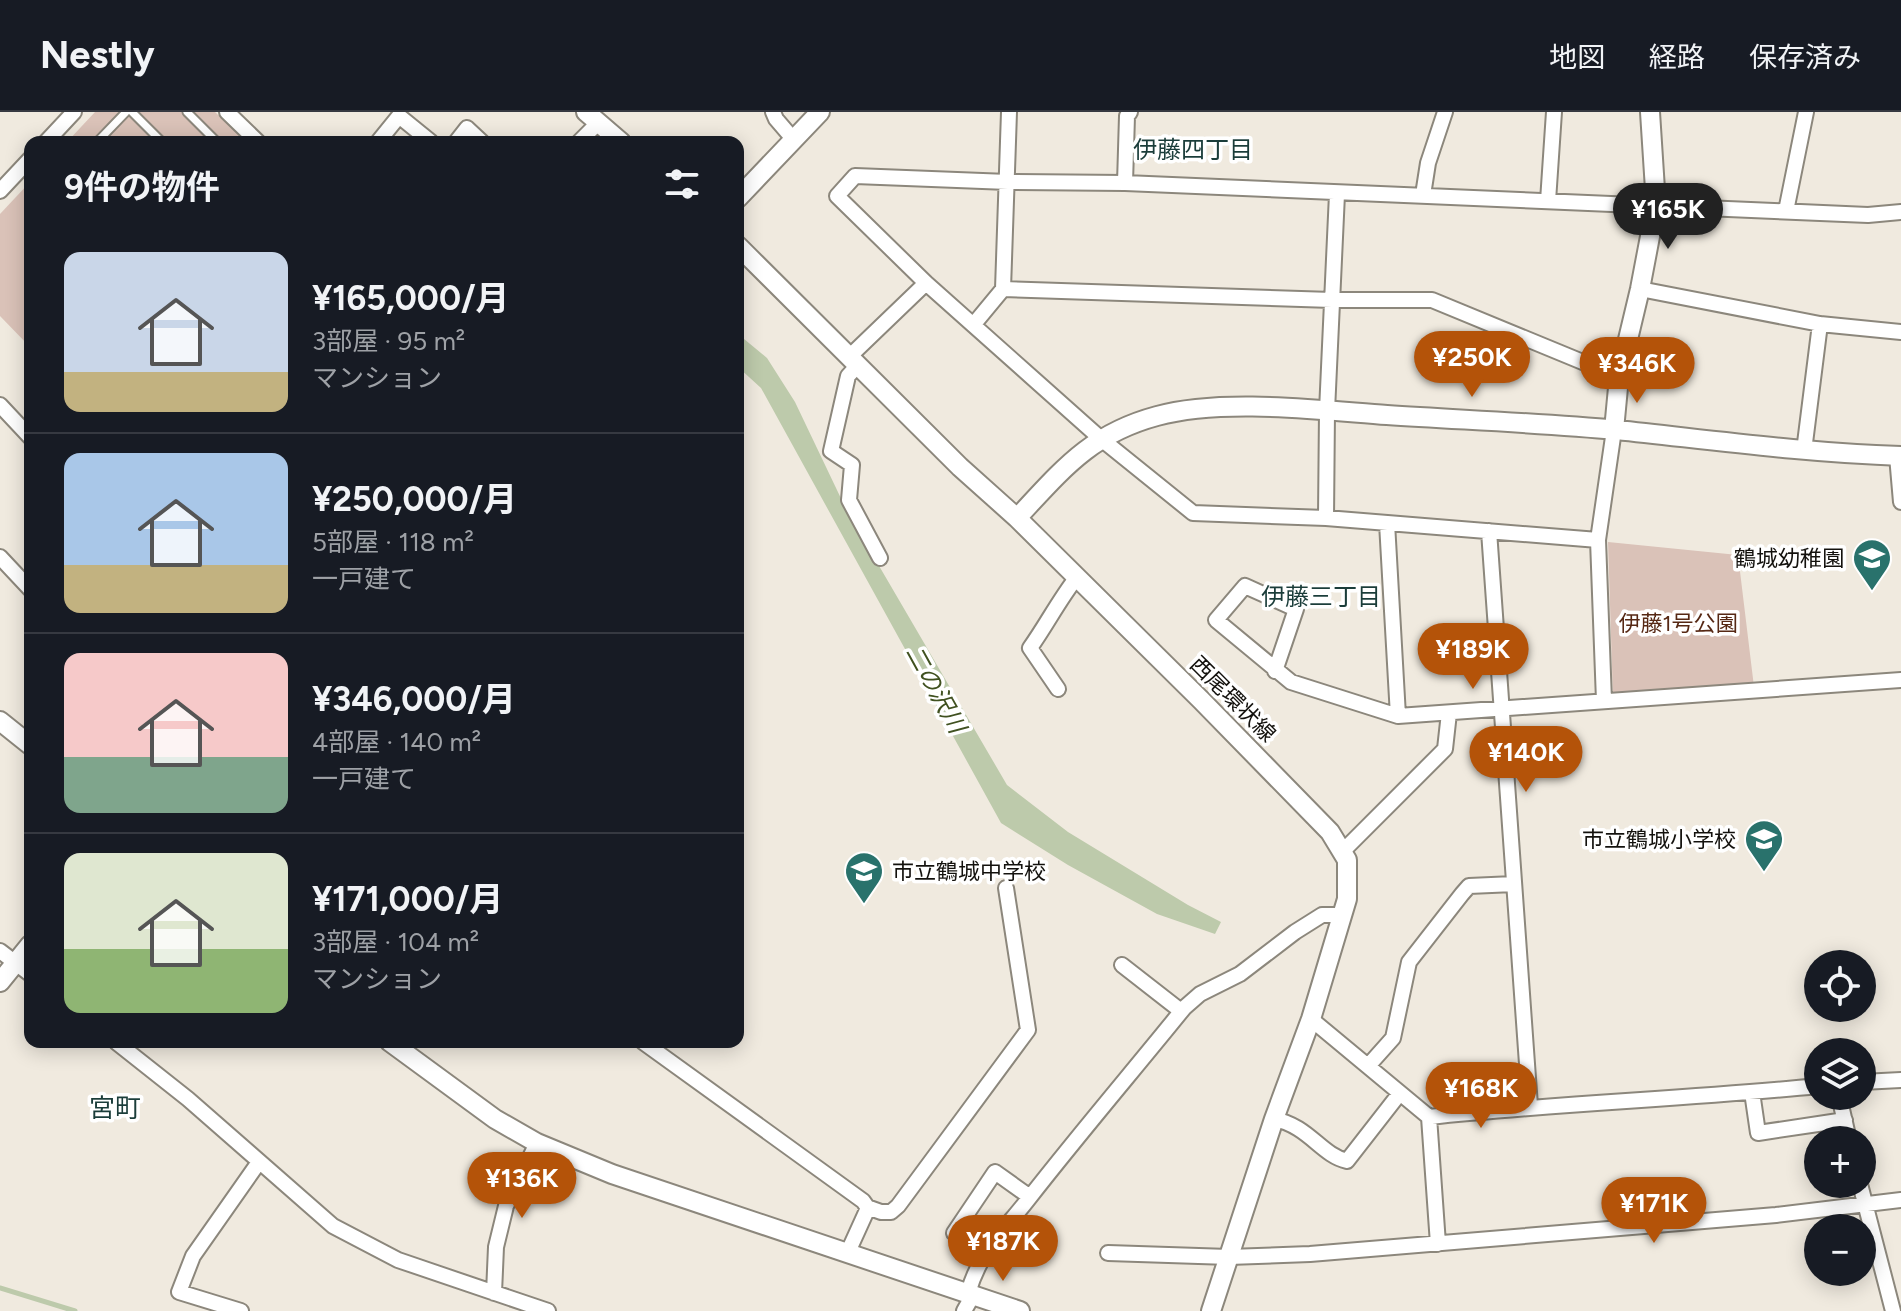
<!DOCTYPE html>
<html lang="ja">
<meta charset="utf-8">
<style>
:root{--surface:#171b24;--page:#20242c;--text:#f1f3f6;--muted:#9ea1a6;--line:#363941;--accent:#b45309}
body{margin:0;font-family:Figtree,"Noto Sans JP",sans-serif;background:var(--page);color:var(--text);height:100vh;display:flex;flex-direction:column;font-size:30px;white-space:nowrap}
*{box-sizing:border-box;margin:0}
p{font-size:26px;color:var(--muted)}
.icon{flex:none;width:44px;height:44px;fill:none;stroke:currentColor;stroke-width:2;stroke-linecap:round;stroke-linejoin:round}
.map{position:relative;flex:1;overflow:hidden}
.panel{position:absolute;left:24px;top:24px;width:720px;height:912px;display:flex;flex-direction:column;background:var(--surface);border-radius:16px;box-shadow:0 4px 20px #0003}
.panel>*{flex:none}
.fabs{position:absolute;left:1804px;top:838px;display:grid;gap:16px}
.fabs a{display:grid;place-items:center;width:72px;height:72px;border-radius:50%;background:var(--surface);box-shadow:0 4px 20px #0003;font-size:40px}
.price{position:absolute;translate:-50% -68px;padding:0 18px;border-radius:28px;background:var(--accent);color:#fff;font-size:26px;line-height:52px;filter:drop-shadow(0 2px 4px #0008)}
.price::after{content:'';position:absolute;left:50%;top:48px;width:24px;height:18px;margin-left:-12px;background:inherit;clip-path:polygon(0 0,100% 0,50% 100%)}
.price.current{background:#222;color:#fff}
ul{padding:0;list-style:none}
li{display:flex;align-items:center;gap:24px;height:200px;padding:0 40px}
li+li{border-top:2px solid var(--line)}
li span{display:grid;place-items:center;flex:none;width:224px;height:160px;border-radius:16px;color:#555}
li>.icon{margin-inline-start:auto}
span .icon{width:96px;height:96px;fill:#fffc;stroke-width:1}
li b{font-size:34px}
h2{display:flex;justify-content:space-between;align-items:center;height:96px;padding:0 40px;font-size:34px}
header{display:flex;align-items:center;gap:48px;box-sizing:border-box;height:112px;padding:0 40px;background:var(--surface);border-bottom:2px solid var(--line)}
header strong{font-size:38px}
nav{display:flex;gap:44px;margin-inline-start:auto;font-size:28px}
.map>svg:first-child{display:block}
</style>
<header>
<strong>Nestly</strong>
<nav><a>地図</a><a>経路</a><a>保存済み</a></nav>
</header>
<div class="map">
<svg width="1901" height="1199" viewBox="0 0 1901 1199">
<rect width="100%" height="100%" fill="#f0eadf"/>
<path fill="#dac2b8" d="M95 0H215L246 30H67Z
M30 70V235L0 204V102Z
M1608 430 1738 443 1754 575 1613 586Z"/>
<path fill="#bdcaab" d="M738 222 767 246 795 290 847 399 1007 673 1068 720 1188 793 1221 810 1215 822 1157 802 1068 753 1001 711 761 276 738 255Z"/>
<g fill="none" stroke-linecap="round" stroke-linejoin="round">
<path stroke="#bdcaab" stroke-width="5" d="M0 1176 75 1199"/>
<g stroke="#8c877c" stroke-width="11">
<path id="lane" d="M132 0 162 30
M187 0 217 30
M101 30 99 28 126 0"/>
</g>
<g stroke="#8c877c" stroke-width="18">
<path id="street" d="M227 0 258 30
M773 0 776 7 794 28
M46 30 74 0
M378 30 399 4 431 30
M456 30 467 16 482 30
M579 30 598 11
M1125 71 1127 4 1130 0
M0 79 30 47
M1423 83 1428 51 1445 0
M1548 89 1554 0
M1786 99 1806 0
M1003 177 1332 188H1432L1619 265
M1640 177 1820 212 1901 220
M974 212 1003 177 1009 0
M849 245 926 171
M858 253 848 264 831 339 852 353 849 388 880 446
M0 293 30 325
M1804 339 1820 212
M1897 344 1901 390
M1326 406 1327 299 1337 82
M1387 411 1398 604
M1489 419 1530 994
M1598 428 1326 406 1193 401 1100 326 1036 269 926 171 837 84 855 64 1008 70 1125 71 1868 103 1901 100
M0 445 30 477
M1275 559 1296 497 1245 474 1216 508 1291 570 1398 604 1901 568
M1058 577 1030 536C1047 512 1059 488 1077 465
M1604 589 1598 428 1614 318
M1343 739 1445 637 1449 601
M0 839 30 862
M1122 853 1181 899
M1311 907 1429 1005C1559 991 1689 987 1818 974
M116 930 188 987 333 1114 398 1148 548 1199
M643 930 863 1089 868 1096 848 1140
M1368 954 1393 926 1409 850 1462 782 1469 774 1514 772
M1862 970 1901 968
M1752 980 1758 1021 1845 1008
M1839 984 1849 1028
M1429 1005 1438 1132
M1274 1007C1309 1014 1321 1043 1347 1049L1400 981
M1860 1072 1893 1199
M867 1095 881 1100H891L898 1094 1028 918 1006 776
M1108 1141 1229 1145 1310 1142 1776 1103 1901 1088
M982 1143 954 1121 995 1060 1030 1085
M494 1181 496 1135 506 1094 537 1031
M968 1181C981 1137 1003 1120 1030 1085 1080 1021 1133 959 1184 896L1200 882 1240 862 1295 820 1322 803H1342
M241 1199 179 1180 193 1144 259 1050
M964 1199 973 1183"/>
</g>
<g stroke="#8c877c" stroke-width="22">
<path id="secondary" d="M586 0 621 30
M738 86 820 0
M738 134 960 355 1017 406 1201 588 1330 720 1347 748V787L1311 907 1274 1007 1211 1199
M1614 318 1619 265 1640 177 1656 93 1650 0
M1017 406C1062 358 1090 322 1157 304 1222 286 1318 298 1387 303 1463 308 1541 311 1617 318 1712 328 1806 341 1901 344
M0 609 30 633
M0 870 30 833
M390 930 495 1007 537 1031 612 1062 1020 1199"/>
</g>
<use href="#lane" stroke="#fff" stroke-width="7"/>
<use href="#street" stroke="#fff" stroke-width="14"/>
<use href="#secondary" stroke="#fff" stroke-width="18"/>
</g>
<defs>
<g id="school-pin" transform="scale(2)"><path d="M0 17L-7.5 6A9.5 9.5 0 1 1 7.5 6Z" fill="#29726c" stroke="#fff"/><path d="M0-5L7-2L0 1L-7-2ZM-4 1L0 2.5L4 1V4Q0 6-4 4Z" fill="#fff"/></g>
</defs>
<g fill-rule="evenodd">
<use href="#school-pin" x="1872" y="446"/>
<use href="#school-pin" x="1764" y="727"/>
<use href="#school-pin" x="864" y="759"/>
</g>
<g text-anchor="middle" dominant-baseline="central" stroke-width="7" stroke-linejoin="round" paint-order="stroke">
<g font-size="22" fill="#13110d" stroke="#fff" text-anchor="end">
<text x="1844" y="446">鶴城幼稚園</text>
<text x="1736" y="727">市立鶴城小学校</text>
<text x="892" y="759" text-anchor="start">市立鶴城中学校</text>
</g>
<g font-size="22" fill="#562814" stroke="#fff">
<text x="1678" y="511">伊藤1号公園</text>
</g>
<g font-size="22" fill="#13110d" stroke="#fff">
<text transform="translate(1233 587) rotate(45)">西尾環状線</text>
</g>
<g font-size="24" fill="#1b3d3a" stroke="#fff">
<text x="1193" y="37">伊藤四丁目</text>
<text x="1321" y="484">伊藤三丁目</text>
</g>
<g font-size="24" font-style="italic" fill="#405120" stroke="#fff">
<text transform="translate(936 577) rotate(61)">二の沢川</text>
</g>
<g font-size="26" fill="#1b3d3a" stroke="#fff">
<text x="115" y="996">宮町</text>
</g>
</g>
</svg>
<div class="fabs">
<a><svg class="icon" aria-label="locate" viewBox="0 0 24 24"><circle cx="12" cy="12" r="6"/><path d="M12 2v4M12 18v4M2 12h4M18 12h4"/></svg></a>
<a><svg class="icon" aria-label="layers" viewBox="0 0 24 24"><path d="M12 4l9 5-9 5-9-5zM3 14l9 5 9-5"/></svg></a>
<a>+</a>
<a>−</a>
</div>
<b class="price current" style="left:1668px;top:139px">¥165K</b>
<b class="price" style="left:1472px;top:287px">¥250K</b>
<b class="price" style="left:1637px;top:293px">¥346K</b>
<b class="price" style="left:1473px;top:579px">¥189K</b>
<b class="price" style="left:1526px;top:682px">¥140K</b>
<b class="price" style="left:1481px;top:1018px">¥168K</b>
<b class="price" style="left:522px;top:1108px">¥136K</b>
<b class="price" style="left:1654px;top:1133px">¥171K</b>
<b class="price" style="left:1003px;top:1171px">¥187K</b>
<section class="panel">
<h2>9件の物件<svg class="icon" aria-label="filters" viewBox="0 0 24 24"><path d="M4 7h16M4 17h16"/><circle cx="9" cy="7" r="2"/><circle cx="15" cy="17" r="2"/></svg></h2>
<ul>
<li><span style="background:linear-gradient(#c9d6e8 75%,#c2b280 0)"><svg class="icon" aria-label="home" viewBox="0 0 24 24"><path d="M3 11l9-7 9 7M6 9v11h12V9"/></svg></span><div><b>¥165,000/月</b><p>3部屋 · 95 m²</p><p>マンション</p></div></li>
<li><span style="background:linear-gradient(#a9c7e8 70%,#c2b280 0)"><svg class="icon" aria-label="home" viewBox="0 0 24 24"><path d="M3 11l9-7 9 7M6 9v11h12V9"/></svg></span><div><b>¥250,000/月</b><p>5部屋 · 118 m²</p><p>一戸建て</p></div></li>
<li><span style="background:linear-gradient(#f6c9c9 65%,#7fa58c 0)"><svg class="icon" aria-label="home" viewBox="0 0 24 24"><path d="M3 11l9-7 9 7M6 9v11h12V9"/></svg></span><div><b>¥346,000/月</b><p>4部屋 · 140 m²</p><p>一戸建て</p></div></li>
<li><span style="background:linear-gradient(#dfe7d0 60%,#8fb573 0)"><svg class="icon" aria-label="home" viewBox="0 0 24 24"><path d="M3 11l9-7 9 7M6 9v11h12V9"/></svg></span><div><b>¥171,000/月</b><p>3部屋 · 104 m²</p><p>マンション</p></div></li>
</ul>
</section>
</div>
